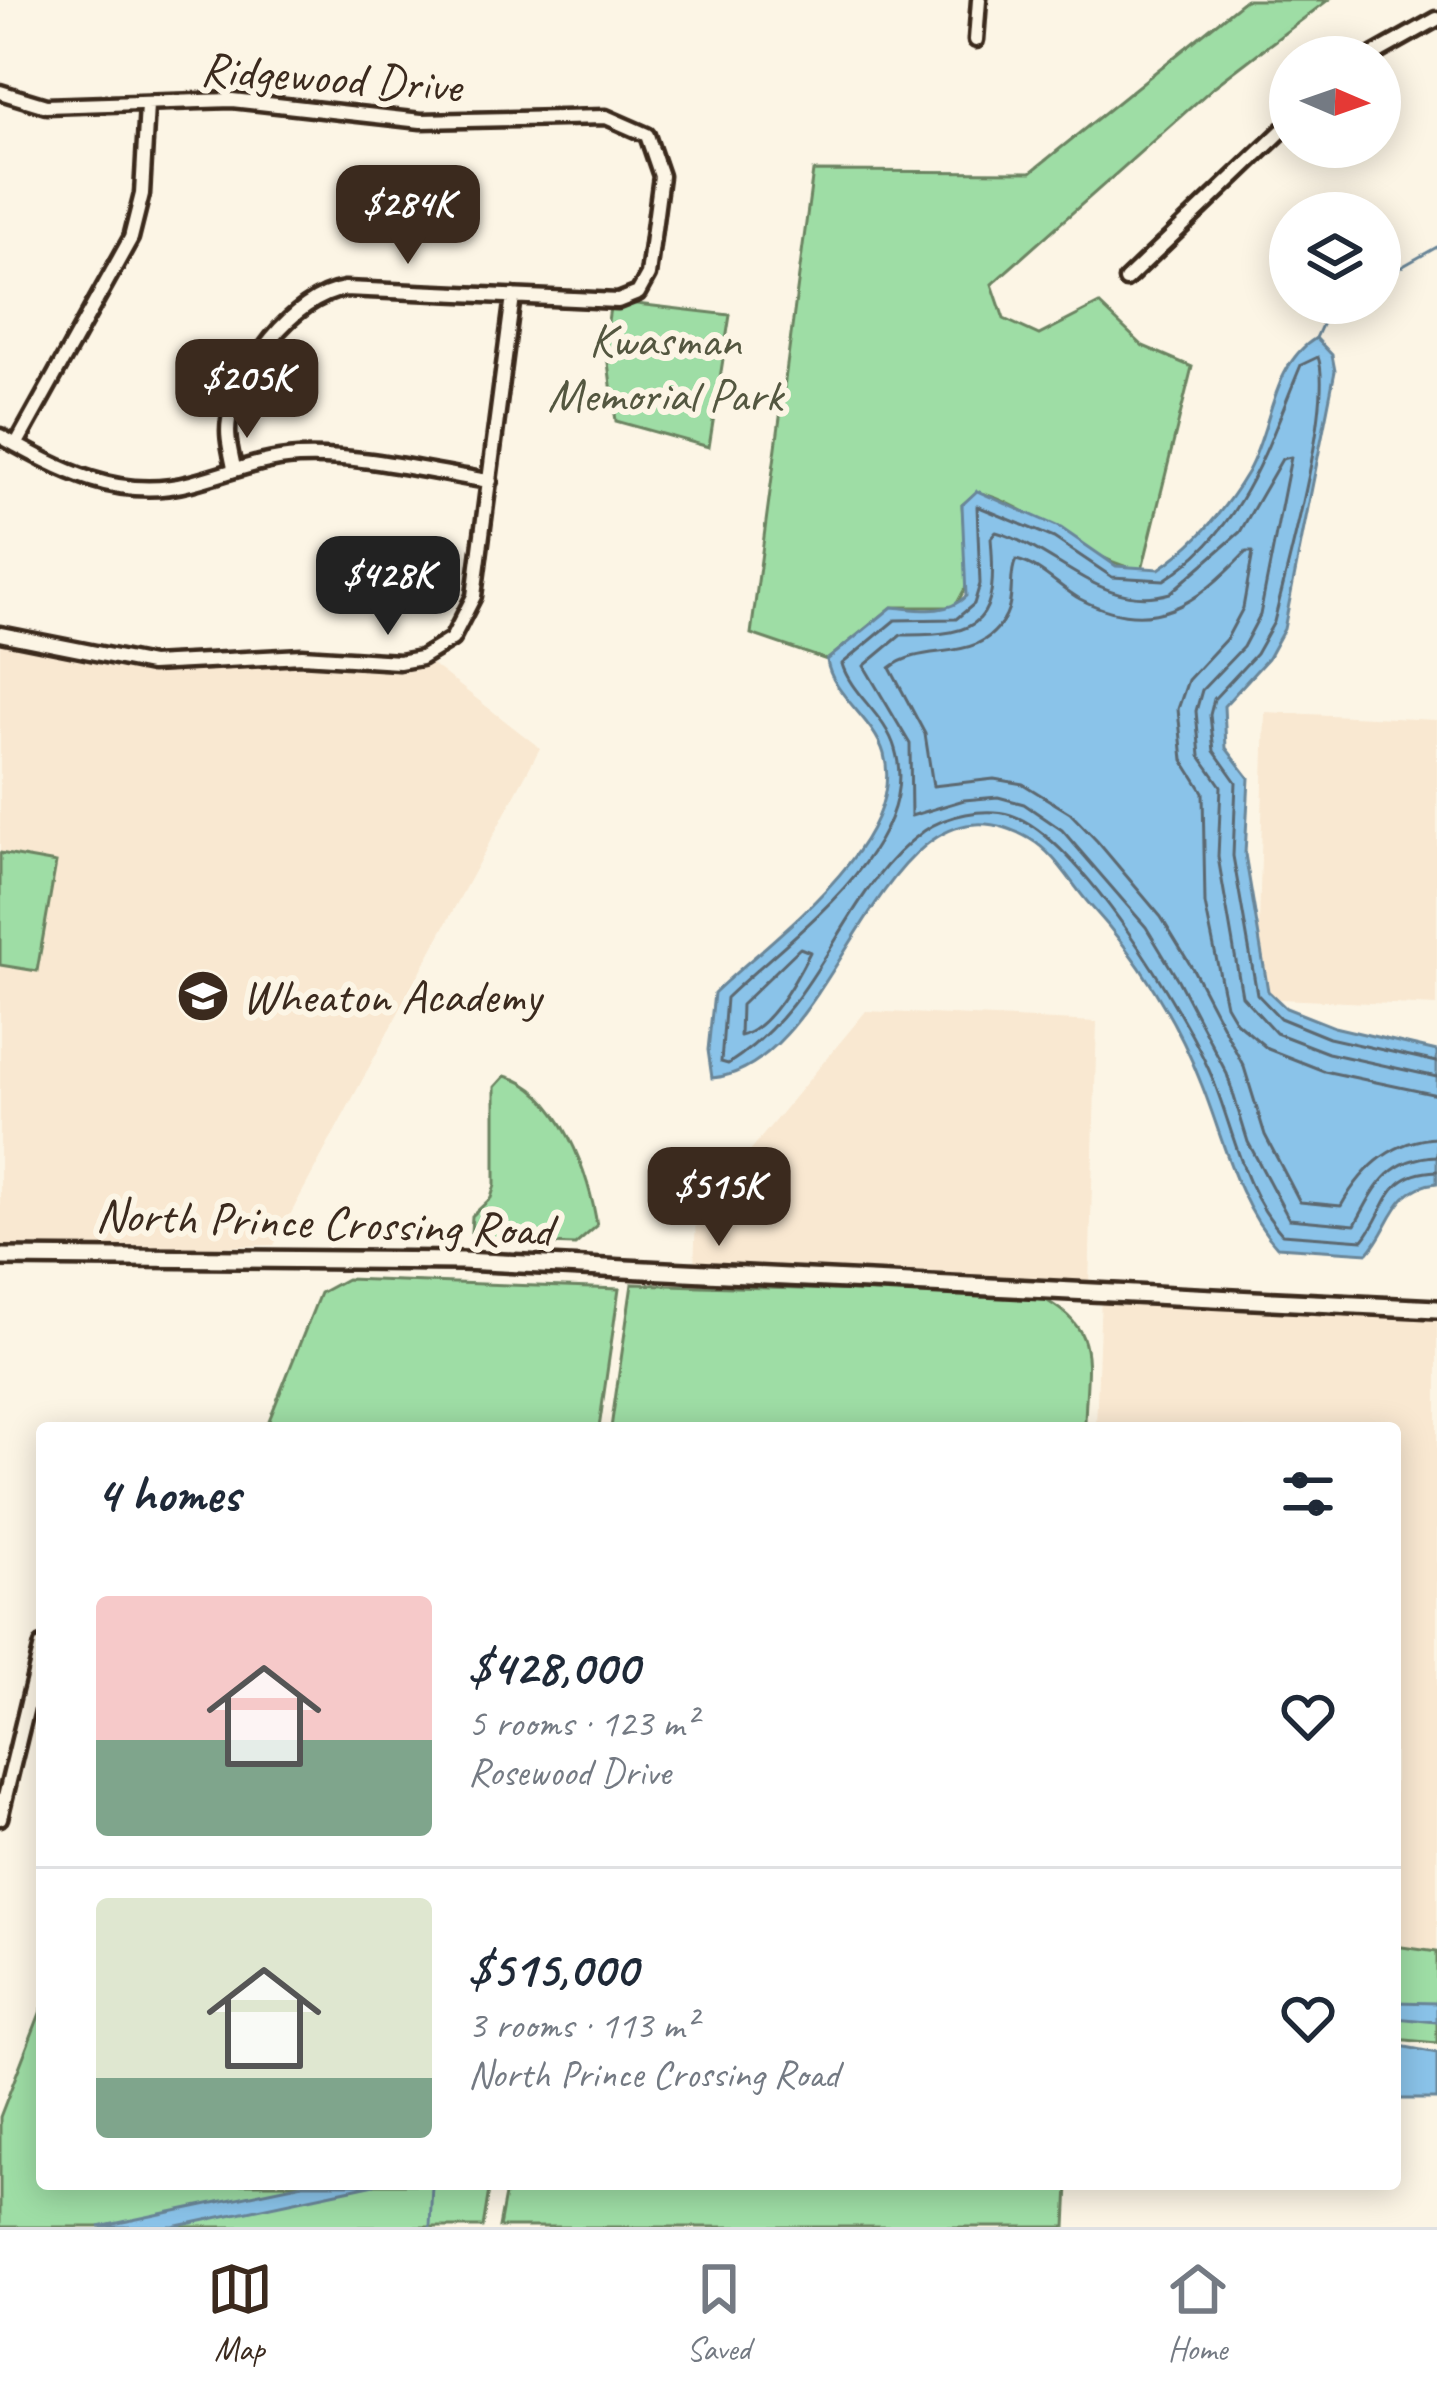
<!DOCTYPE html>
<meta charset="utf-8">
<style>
:root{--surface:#fff;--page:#f6f6f7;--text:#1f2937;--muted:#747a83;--line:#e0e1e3;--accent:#3b2a1e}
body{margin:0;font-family:Caveat,sans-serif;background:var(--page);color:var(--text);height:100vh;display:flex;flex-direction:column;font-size:45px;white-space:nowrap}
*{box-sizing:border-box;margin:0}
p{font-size:39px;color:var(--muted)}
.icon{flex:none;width:66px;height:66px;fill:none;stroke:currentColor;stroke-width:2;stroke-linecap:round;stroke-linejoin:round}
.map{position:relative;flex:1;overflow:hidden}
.drawer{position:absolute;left:36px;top:1422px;width:1365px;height:768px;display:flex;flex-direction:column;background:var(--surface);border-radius:12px;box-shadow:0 6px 30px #0003}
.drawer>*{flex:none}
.needle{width:78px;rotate:92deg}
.controls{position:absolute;left:1269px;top:36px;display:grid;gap:24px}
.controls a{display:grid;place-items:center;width:132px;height:132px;border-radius:50%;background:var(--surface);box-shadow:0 6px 30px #0003;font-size:60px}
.price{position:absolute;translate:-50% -102px;padding:0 27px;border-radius:24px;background:var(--accent);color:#fff;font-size:39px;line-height:78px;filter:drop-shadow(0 3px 6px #0008)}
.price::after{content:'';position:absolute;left:50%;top:72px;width:36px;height:27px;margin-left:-18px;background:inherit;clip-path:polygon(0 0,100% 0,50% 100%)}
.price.current{background:#222;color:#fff}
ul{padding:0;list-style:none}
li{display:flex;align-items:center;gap:36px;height:300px;padding:0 60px}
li+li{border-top:3px solid var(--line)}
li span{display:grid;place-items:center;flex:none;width:336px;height:240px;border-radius:12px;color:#555}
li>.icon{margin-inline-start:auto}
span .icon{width:144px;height:144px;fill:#fffc;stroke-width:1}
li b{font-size:51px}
h2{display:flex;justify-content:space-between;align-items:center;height:144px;padding:0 60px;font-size:51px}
.dock{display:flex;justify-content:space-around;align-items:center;height:168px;border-top:3px solid var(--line);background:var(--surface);font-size:33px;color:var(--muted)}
.dock a{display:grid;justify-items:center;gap:6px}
.dock .current{color:var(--accent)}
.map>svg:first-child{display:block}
</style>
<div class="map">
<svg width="1437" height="2227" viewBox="0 0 1437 2227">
<rect width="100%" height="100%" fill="#fcf5e5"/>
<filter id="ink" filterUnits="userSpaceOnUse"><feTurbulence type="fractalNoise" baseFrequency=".00833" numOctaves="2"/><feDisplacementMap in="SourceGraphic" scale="24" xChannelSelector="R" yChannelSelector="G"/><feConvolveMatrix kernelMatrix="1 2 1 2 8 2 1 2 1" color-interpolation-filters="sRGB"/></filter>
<g filter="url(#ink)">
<path fill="#f9e8d1" d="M0 637 161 669 277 661 378 666 428 661 540 748 274 1245 0 1253Z
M1265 712 1437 720V1006L1257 998Z
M866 1011 1097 1022 1089 1286 694 1269 696 1216Z
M1101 1295 1437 1312V1952L1395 1946V1428H1096Z"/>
<path fill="#9edda5" stroke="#6c8462" stroke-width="3" d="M1245 0H1328L1215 86 992 284 1004 319 1039 335 1099 304 1143 346 1192 367 1142 570C1088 563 1035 506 977 492L962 505 968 583 955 607H892L827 660 751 634 813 171 1031 172Z
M611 301 730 315 709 447 616 421 605 341Z
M0 853 56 863 37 971 0 965Z
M505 1076C561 1090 590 1177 597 1226L575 1245 482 1242 471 1232 472 1216 491 1198 495 1185V1087Z
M346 1279 619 1289 599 1428H266L320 1293Z
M632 1284 1038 1296C1104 1329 1085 1363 1085 1428H611Z
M1395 1946 1437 1952V2043L1395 2039Z
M42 2008V2184H490L483 2227H0V2117Z
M507 2184H1068L1066 2227H499Z"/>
<path fill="#8ac3e9" stroke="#6a8698" stroke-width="3" d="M1316 338 1332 355 1335 371 1284 629 1268 658 1224 706 1226 748 1249 778 1245 854 1268 991 1286 1008 1334 1027 1437 1051V1183C1393 1187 1392 1226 1368 1253L1277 1247C1236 1202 1223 1137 1201 1083 1177 1020 1136 955 1091 906 1071 884 1056 854 1030 839 880 752 842 1067 712 1078L708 1050 714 993C771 938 908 843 884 754 874 719 831 694 827 660L892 607C918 609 946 616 966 596L962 505 977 491 1061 528 1116 566 1159 569C1197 543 1225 510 1248 471 1272 428 1271 365 1316 338Z
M1395 2002 1437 2003V2022L1395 2018Z
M1395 2045 1437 2053V2099H1395Z
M303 2184H375L173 2227H99Z"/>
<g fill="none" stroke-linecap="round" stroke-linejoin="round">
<path stroke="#5b676f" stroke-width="3" d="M800 948 810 952C797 978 769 1030 740 1036L741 1005Z
M1437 1062 1329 1038 1280 1018 1257 994 1233 856 1236 782 1214 751 1210 715 1214 699 1256 654 1274 622C1286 571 1334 399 1318 357L1301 365C1266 448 1245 528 1164 580L1112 577 1054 538 977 506 980 584 974 604 956 619 895 620 842 664C851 694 886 716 895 749 924 847 787 938 726 998L721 1062 728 1064C827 1001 839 893 924 831 946 815 985 807 1011 815 1079 837 1184 1011 1212 1077 1233 1128 1243 1191 1282 1234L1363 1240C1388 1210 1383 1173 1437 1171
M1437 1077 1328 1053 1276 1033 1242 996 1218 857 1221 786 1200 756 1196 711 1202 690 1243 647 1260 615 1291 457 1282 459 1240 532 1170 593C1103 613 1057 549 996 532L991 538C998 622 984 636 901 635L864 666 910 744 911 816 964 800 998 797 1024 804 1062 830 1146 927 1178 980 1227 1074 1248 1142 1289 1219 1355 1225C1375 1188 1387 1158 1437 1156
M1437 1095 1324 1071 1268 1049 1236 1022 1226 1005 1205 904 1203 792 1183 760 1178 709 1188 680 1227 638 1243 608 1253 552H1246C1196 604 1153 637 1080 599 1057 586 1042 566 1016 560 1008 575 1015 597 1006 615 980 667 925 640 890 668L925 734 933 786 994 779 1023 784 1070 813 1097 841 1161 917 1194 971 1244 1067 1265 1135 1300 1202 1341 1206C1362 1168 1392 1140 1437 1138"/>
<path stroke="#6a8698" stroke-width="3" d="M1380 279 1437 247
M1316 338 1332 303
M430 2227 432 2184"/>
<g stroke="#3b2a1e" stroke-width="21">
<path id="minor" d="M976 40 979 0
M1369 57 1437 19
M0 92 46 106 232 100 421 121 606 117 647 135 661 176 648 275 638 293 618 301 345 289C292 297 241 369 229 420 226 436 231 452 234 468
M1126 280 1290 123
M0 436C61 470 119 502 191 483 227 474 260 459 298 457 361 454 428 472 490 481
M16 445 131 238 142 194 147 105
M0 634 151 664 302 656 399 662 421 658 452 639 474 596 513 296
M0 1818 42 1645"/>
</g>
<g stroke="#3b2a1e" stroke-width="24">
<path id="tertiary" d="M0 1257 462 1261 1437 1309"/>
</g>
<use href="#minor" stroke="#fcf5e5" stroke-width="12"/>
<use href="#tertiary" stroke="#fcf5e5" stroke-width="15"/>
</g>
</g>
<defs>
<g id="school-disc" transform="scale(2.7)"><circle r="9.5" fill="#3b2a1e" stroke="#fcf5e5"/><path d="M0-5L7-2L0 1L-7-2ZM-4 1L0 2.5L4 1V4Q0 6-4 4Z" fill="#fff"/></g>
</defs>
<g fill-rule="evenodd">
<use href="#school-disc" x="203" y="996"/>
</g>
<g text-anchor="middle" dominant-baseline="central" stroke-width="12" stroke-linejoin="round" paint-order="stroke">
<g font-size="48" fill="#3b2a1e" stroke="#fcf5e5">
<text transform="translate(331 77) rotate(4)">Ridgewood Drive</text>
<text transform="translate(324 1222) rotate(2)">North Prince Crossing Road</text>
</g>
<g font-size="48" fill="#545740" stroke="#fcf5e5">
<text x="665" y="340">Kwasman<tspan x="665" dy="55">Memorial Park</tspan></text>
</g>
<g font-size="48" fill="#3b2a1e" stroke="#fcf5e5" text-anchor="start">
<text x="242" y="996">Wheaton Academy</text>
</g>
</g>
</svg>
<div class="controls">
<a><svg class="needle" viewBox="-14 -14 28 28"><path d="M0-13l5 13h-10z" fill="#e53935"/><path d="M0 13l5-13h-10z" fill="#747a83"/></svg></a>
<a><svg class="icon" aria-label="layers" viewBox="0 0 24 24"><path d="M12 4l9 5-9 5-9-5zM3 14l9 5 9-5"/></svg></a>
</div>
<b class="price" style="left:408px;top:267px">$284K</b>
<b class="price" style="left:247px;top:441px">$205K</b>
<b class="price current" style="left:388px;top:638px">$428K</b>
<b class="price" style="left:719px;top:1249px">$515K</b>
<section class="drawer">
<h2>4 homes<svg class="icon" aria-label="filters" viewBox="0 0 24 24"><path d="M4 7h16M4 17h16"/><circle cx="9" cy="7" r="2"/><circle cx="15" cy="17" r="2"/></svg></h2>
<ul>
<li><span style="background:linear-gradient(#f6c9c9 60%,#7fa58c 0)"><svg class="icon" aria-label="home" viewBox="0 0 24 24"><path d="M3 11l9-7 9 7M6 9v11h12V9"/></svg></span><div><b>$428,000</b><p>5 rooms · 123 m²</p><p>Rosewood Drive</p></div><svg class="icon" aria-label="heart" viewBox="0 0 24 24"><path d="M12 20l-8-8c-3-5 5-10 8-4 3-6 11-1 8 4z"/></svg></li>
<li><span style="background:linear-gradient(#dfe7d0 75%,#7fa58c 0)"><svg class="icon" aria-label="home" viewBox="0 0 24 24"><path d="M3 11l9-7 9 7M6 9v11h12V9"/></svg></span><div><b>$515,000</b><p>3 rooms · 113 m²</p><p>North Prince Crossing Road</p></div><svg class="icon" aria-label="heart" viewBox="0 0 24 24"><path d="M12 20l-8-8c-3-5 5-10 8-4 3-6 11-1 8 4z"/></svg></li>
</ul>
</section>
</div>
<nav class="dock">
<a class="current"><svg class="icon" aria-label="map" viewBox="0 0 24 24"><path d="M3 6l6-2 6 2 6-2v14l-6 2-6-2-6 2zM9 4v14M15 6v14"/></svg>Map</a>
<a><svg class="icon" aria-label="saved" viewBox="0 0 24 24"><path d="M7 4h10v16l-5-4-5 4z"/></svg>Saved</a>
<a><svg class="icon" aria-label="home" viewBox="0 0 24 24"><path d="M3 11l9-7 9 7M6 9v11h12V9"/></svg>Home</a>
</nav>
